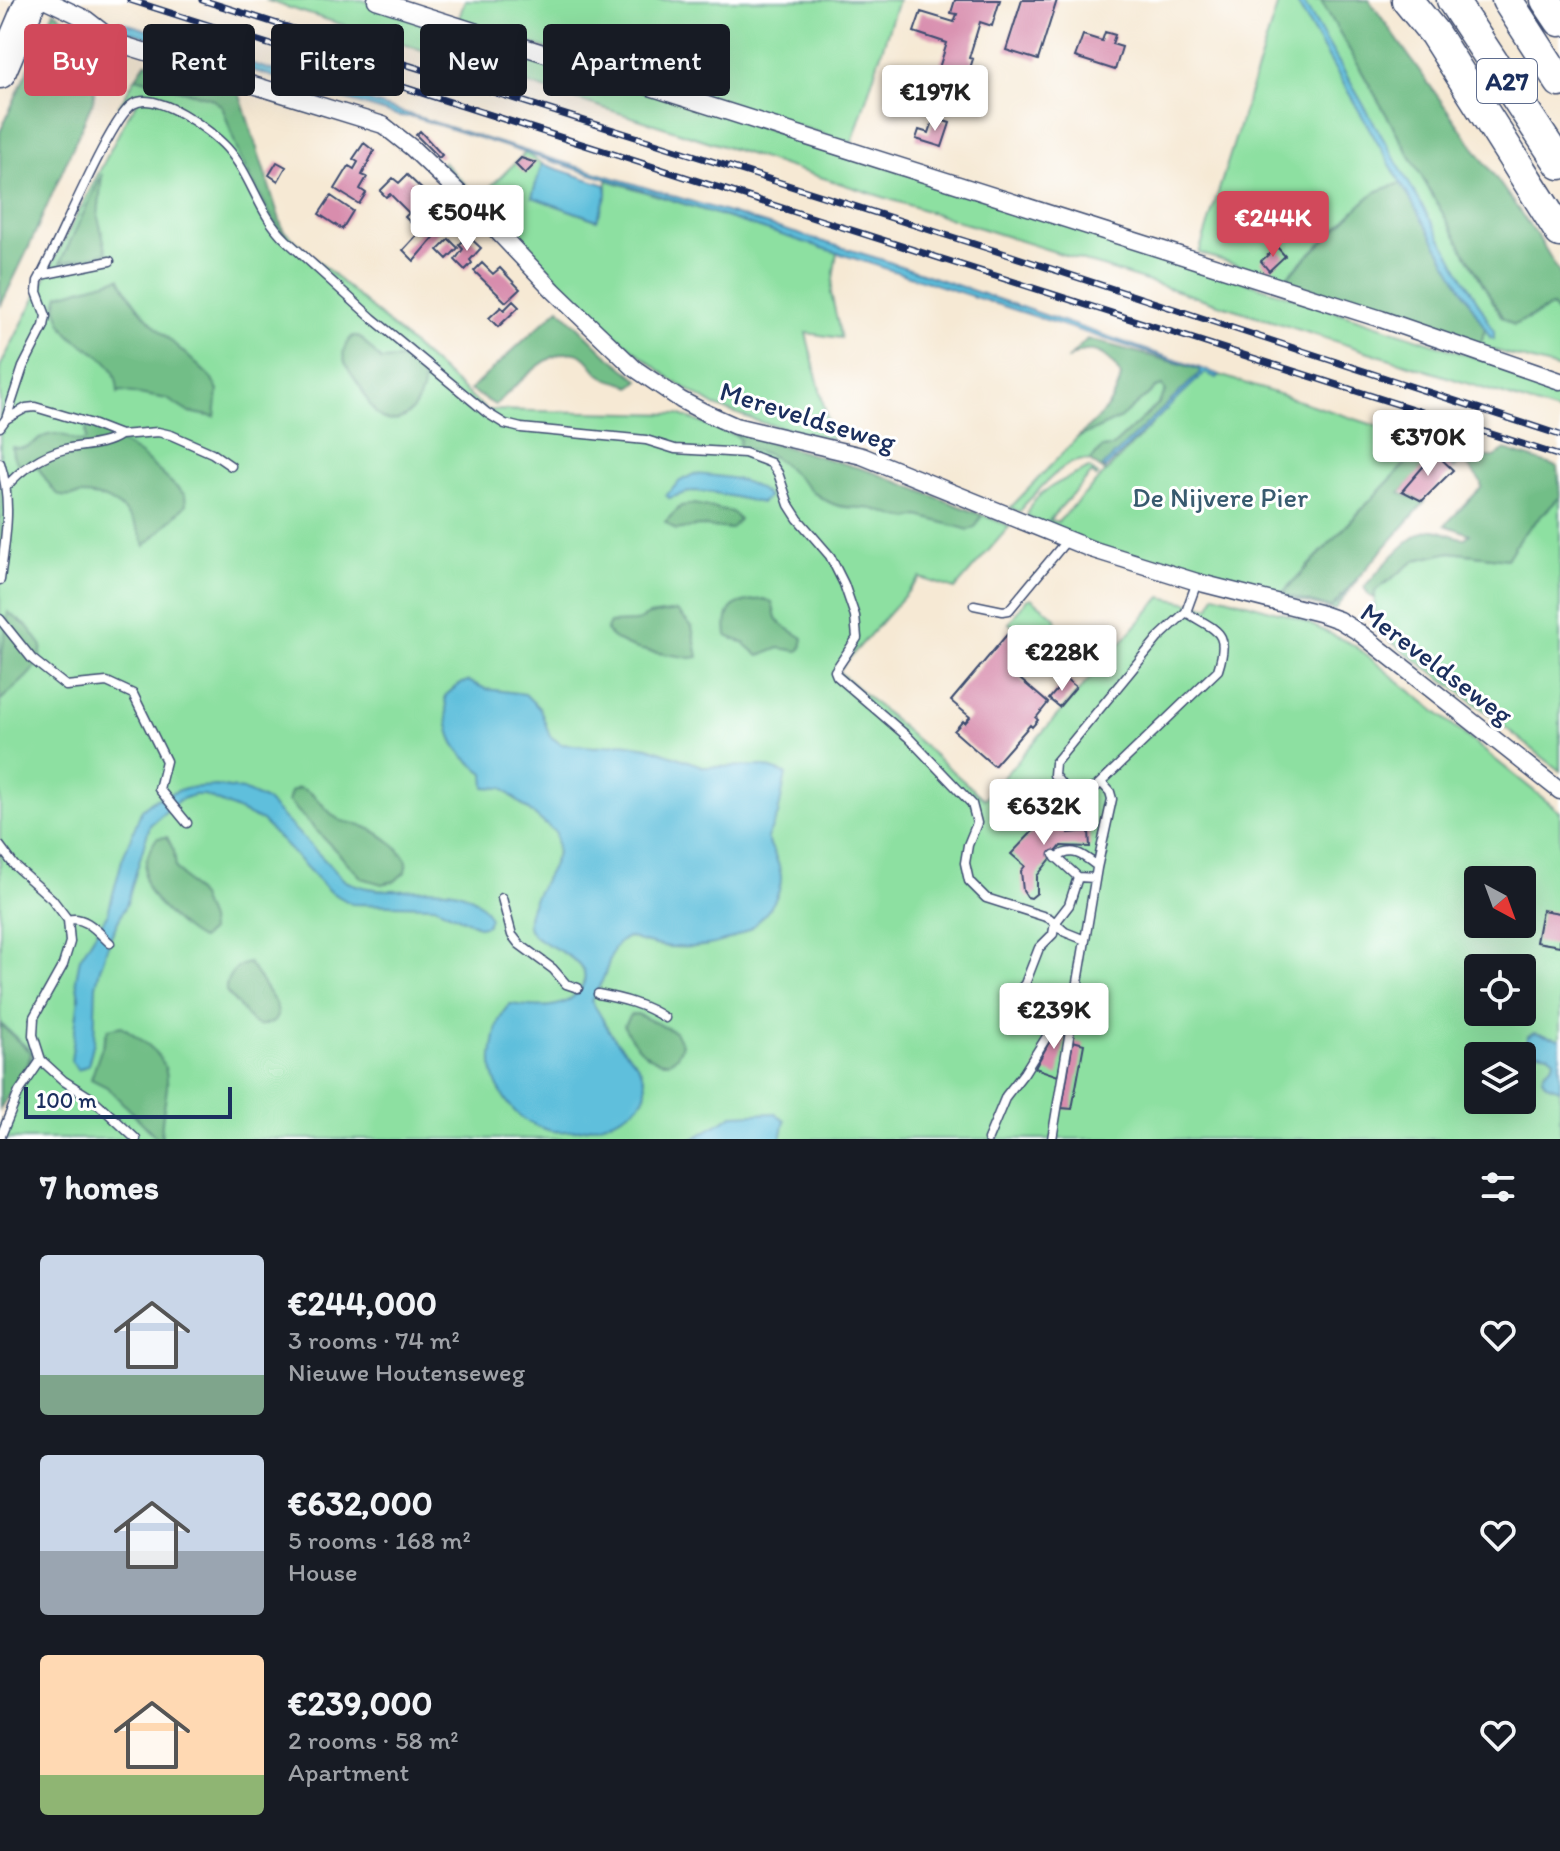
<!DOCTYPE html>
<meta charset="utf-8">
<style>
:root{--surface:#171b24;--page:#242831;--text:#f1f3f6;--muted:#9ea1a6;--accent:#d1495b}
body{margin:0;font-family:Itim,sans-serif;background:var(--page);color:var(--text);height:100vh;display:flex;flex-direction:column;font-size:30px;white-space:nowrap}
*{box-sizing:border-box;margin:0}
p{font-size:26px;color:var(--muted)}
.icon{flex:none;width:44px;height:44px;fill:none;stroke:currentColor;stroke-width:2;stroke-linecap:round;stroke-linejoin:round}
.map{position:relative;height:1139px;overflow:hidden}
.drawer{display:flex;flex-direction:column;background:var(--surface);flex:1}
.drawer>*{flex:none}
.banner{position:absolute;left:24px;top:24px;width:800px;height:72px;display:flex;gap:16px}
.needle{width:52px;rotate:139deg}
.buttons{position:absolute;left:1464px;top:866px;display:grid;gap:16px}
.buttons a{display:grid;place-items:center;width:72px;height:72px;border-radius:8px;background:var(--surface);box-shadow:0 8px 32px #0002;font-size:40px}
.scale{position:absolute;left:24px;bottom:20px;width:208px;box-sizing:border-box;padding-left:8px;border:4px solid #1b2f5e;border-top:0;font-size:22px;line-height:28px;white-space:nowrap;color:#1b2f5e;-webkit-text-stroke:6px #fff;paint-order:stroke}
.price{position:absolute;translate:-50% -68px;padding:0 18px;border-radius:8px;background:#fff;color:#222;font-size:26px;line-height:52px;filter:drop-shadow(0 2px 4px #0008)}
.price::after{content:'';position:absolute;left:50%;top:48px;width:24px;height:18px;margin-left:-12px;background:inherit;clip-path:polygon(0 0,100% 0,50% 100%)}
.price.on{background:var(--accent);color:#fff}
ul{padding:0;list-style:none}
li{display:flex;align-items:center;gap:24px;height:200px;padding:0 40px}
li span{display:grid;place-items:center;flex:none;width:224px;height:160px;border-radius:8px;color:#555}
li>.icon{margin-inline-start:auto}
span .icon{width:96px;height:96px;fill:#fffc;stroke-width:1}
li b{font-size:34px}
h2{display:flex;justify-content:space-between;align-items:center;height:96px;padding:0 40px;font-size:34px}
.chip{padding:0 28px;border-radius:8px;background:var(--surface);box-shadow:0 8px 32px #0002;font-size:28px;line-height:72px}
.chip.on{background:var(--accent);color:#fff}
.map>svg:first-child{display:block}
</style>
<div class="map">
<svg width="1560" height="1139" viewBox="0 0 1560 1139">
<rect width="100%" height="100%" fill="#fff"/>
<filter id="ink" filterUnits="userSpaceOnUse"><feTurbulence type="fractalNoise" baseFrequency=".0125" numOctaves="2"/><feDisplacementMap in="SourceGraphic" scale="16" xChannelSelector="R" yChannelSelector="G"/><feConvolveMatrix kernelMatrix="1 2 1 2 8 2 1 2 1" color-interpolation-filters="sRGB"/></filter>
<filter id="wash" filterUnits="userSpaceOnUse"><feTurbulence type="fractalNoise" baseFrequency=".006" numOctaves="4" result="noise"/><feDisplacementMap in="SourceGraphic" scale="32" xChannelSelector="R" yChannelSelector="G"/><feGaussianBlur stdDeviation="1.8" result="paint"/><feColorMatrix in="noise" values="0 0 0 0 0 0 0 0 0 0 0 0 0 0 0 0 0 1.4 0 .05"/><feComposite in="paint" operator="in"/></filter>
<g filter="url(#wash)">
<rect width="100%" height="100%" fill="#f6e9d4"/>
<path fill="#8de0a1" stroke="#548880" stroke-width="2" fill-rule="evenodd" d="M265 0H362L1173 258C1184 268 1208 276 1222 274L1495 364 1560 389V413Z
M465 0H898L852 143 458 21Z
M1279 0H1295L1402 183 1378 191 1369 197 1288 275V281L1199 253Z
M1302 0H1321L1502 317 1527 320 1552 306 1560 319V369L1480 346 1485 328 1490 337 1494 331Z
M136 77 227 97 274 222 486 410 678 414 779 452 979 519 982 515 1010 526 955 589 920 578 838 671 984 799 1161 597 1210 607 1215 594 1295 617 1354 645 1560 812V1139H0V1128L34 1054 0 1023V367L125 121 140 98 130 100 118 108ZM1478 880H1522V924H1478ZM1478 968H1522V1012H1478ZM1478 1056H1522V1100H1478Z
M525 153 542 164 532 197 596 220 607 194V180L837 252 831 293 841 338 806 333 832 439 763 423 715 406 672 380 610 331 441 164 443 162 479 198Z
M1204 370 1426 442 1282 593 1331 608 1358 579 1334 610 1108 552 1027 517C1029 492 1069 478 1089 468L1098 475 1096 477 1092 473 1049 520 1058 522Z
M1162 386 1166 391 1159 403 1112 447 1102 448 1090 461C1065 455 1042 488 1025 504L1020 512 1010 508 1077 438 1119 419 1156 388Z
M1560 497V771L1467 697 1374 629 1375 591 1416 560 1450 552 1507 559 1522 534Z
M1031 598 1056 618 1057 628 1039 648 1029 639 1031 630 1028 629 1022 634 1009 623 1026 600Z"/>
<path fill="#72be87" stroke="#467672" stroke-width="2" d="M1321 0H1369L1540 240 1560 274V319L1552 306 1514 325 1502 317Z
M54 11 102 45 93 101 28 249 0 307V132Z
M146 62 239 92 286 239 270 214 240 158 222 106 210 98 136 77Z
M102 174 98 217 107 253 60 263Z
M1402 183 1485 328 1480 346 1288 281V276L1369 197 1378 191Z
M120 278C140 321 180 346 212 379L218 391 215 417 188 412 167 399 121 391 118 393C117 356 93 355 70 335 62 327 59 316 56 306L59 295Z
M559 308 605 353 639 380 631 387C622 381 610 382 601 375 595 371 591 362 584 357 557 337 515 388 495 405L470 390Z
M353 336 360 337 381 360C390 360 404 357 412 361 434 373 420 409 402 418 379 429 370 405 362 390 352 372 331 356 353 336Z
M1087 339 1199 369 1200 373 1103 467 1104 471 1090 461 1102 448 1112 447 1159 403 1166 391 1162 386 1156 388 1119 419 1077 438C1097 419 1116 404 1121 376 1108 352 1089 342 1067 360Z
M96 422 104 431 142 456 185 495 186 505 145 546C136 516 115 495 81 495 75 495 68 498 62 496 52 493 45 476 38 468L33 465 22 471 13 455 12 447C32 453 38 433 56 434 63 434 74 440 82 442L86 440V429Z
M735 432 873 472 982 515 976 526 969 530 919 516C904 522 891 514 877 510 863 506 846 510 833 504 793 487 789 448 738 449L740 440Z
M1426 442 1445 447 1443 450 1452 453 1470 449 1485 457H1495L1505 450 1558 467 1560 497 1522 535 1507 559 1450 552 1416 560 1375 591V598L1369 596 1364 587C1378 572 1413 528 1434 530 1445 531 1454 538 1465 538L1470 534 1445 525 1481 488V482L1465 462H1461L1454 469 1437 455 1400 493 1425 502 1331 608 1282 594Z
M694 504 732 512 739 519 731 529 699 526 676 530 665 522 681 506Z
M764 599 772 602 776 618 782 625 803 638 801 649 798 651 779 648 759 656 744 643 727 636C723 604 735 602 764 599Z
M677 611 692 627 698 657 691 658C663 652 626 654 606 631L610 623 635 622 649 615Z
M8 612 28 627 42 646C39 673 18 683 0 701V667Z
M298 788C316 791 324 810 338 819 344 823 350 822 357 824 376 829 398 845 407 861L405 872 395 881 382 884 362 878 288 801 291 792Z
M167 837 174 851 176 868 200 897 209 920 210 931 201 939C186 933 152 901 147 886 141 871 148 850 157 838Z
M249 963 276 1004 278 1014 274 1022 259 1026 252 1022 226 991C225 978 235 965 249 963Z
M637 1014 675 1032 682 1044C672 1084 632 1048 624 1025L630 1015Z
M0 1024 31 1053 29 1061 0 1109Z
M122 1026C149 1046 173 1056 166 1095 164 1111 160 1123 162 1139H158L107 1087 91 1079 108 1029Z"/>
<path fill="#5ebfdc" stroke="#3c779d" stroke-width="2" d="M1295 0H1302L1316 23 1482 309 1494 331V339L1490 337Z
M119 21 483 138 880 259 1220 375 1217 378 1205 373 1202 375 1105 469 1102 467 1200 373 1199 369 414 117 399 116 120 29 116 23Z
M542 164 606 185 607 194 597 220 532 197Z
M694 474C719 476 751 477 768 497L761 503 711 492 692 491 669 498 666 495 680 481Z
M468 681 486 689 525 694 540 709 550 736 561 744 596 747 622 743 648 747 705 767 762 766 786 774 778 815 767 838C772 850 781 865 781 879 781 890 776 899 770 908 738 952 675 955 628 937 610 945 611 960 604 976 601 985 595 993 591 1001 599 1011 603 1021 610 1032 621 1050 645 1064 646 1087 648 1118 571 1137 548 1130 525 1123 514 1114 502 1094 492 1079 490 1065 493 1048 496 1030 497 1017 510 1004 531 1006 559 1012 575 995 612 958 531 948 528 926 525 904 549 878 556 857 558 850 556 840 556 833L502 788 485 787 484 773C450 749 448 736 445 696L459 684Z
M216 786 243 790 267 801 345 881C359 887 372 890 388 890 423 891 471 879 490 918L487 925 480 927 434 906 352 904 329 891 262 821 204 795H194L179 800 150 825 127 903 111 936 100 969 96 986 94 1041 88 1065 78 1070 71 1061 79 998 76 979 80 958 108 913 122 860 142 809 152 801 185 788Z
M1534 1033 1560 1039V1089L1546 1084 1542 1078 1544 1072 1553 1064 1554 1059 1548 1054 1529 1050 1526 1044 1528 1036Z
M775 1113 785 1121 781 1139H693L733 1115Z"/>
<g id="blocks">
<path fill="#d88dad" d="M955 0H1000L992 26 980 22 969 58 973 59 958 105 930 96 947 43 914 32 921 12 954 22 957 14 951 13Z
M1022 0H1057L1038 60 1006 50Z
M1105 32 1115 35 1112 44 1122 47 1115 70 1075 57 1083 35 1102 41Z
M934 118 950 123 942 147 916 139 919 130 929 133Z
M420 131 442 155 439 158 416 135Z
M364 143 374 151 362 175 367 177 360 189 366 193 359 204 335 189 349 166 354 169 358 162 353 159Z
M521 158 536 163 525 174 515 164Z
M277 162 286 167 278 181 269 175Z
M407 175 428 195 419 204 424 209 411 223 405 217 409 213 390 194 386 197 380 191 393 178 399 183Z
M331 196 353 211 342 229 319 214Z
M440 210H443L449 220 414 261 403 250Z
M468 236 481 248 470 260 472 263 465 270 455 260 463 249 459 245Z
M449 239 458 248 447 259 438 250Z
M1277 247 1285 256 1269 271 1261 261Z
M482 263 493 274 500 268 520 289 506 302 474 271Z
M513 301 519 307 498 327 489 318 501 307 504 310Z
M1435 453 1453 470 1422 501 1402 491Z
M1010 631 1034 651 1014 674 1048 703 1036 718 1038 720 1032 727 1030 725 994 766 954 731 963 721 965 723 970 717 951 701Z
M1066 679 1076 687 1059 707 1049 699Z
M1048 805 1050 824 1058 827 1062 822 1069 828V833L1089 831 1090 847 1061 846 1037 876V893L1031 898 1027 897 1023 891 1021 871 1025 866 1011 854 1037 827 1033 806Z
M1542 910 1560 913V946L1536 942Z
M1065 1021 1068 1025 1058 1076 1035 1068 1060 1022Z
M1073 1041 1084 1044 1072 1109 1062 1108Z"/>
</g>
</g>
<g filter="url(#ink)">
<use href="#blocks" fill-opacity="0" stroke="#3c4b70" stroke-width="2"/>
<g fill="none" stroke-linecap="round" stroke-linejoin="round">
<g stroke="#3c4b70" stroke-width="11">
<path id="service" d="M41 275 110 261
M6 419 26 408 35 407 89 423 120 435 158 432 171 435 212 453 231 466
M0 427 6 419 23 367 44 326 46 316 37 292 38 281C56 250 110 118 133 104 156 90 211 130 227 148 252 176 259 215 286 240L372 318 487 413 505 424 521 428 646 440 675 449 745 453 771 463 778 473 789 505 798 519 830 556 844 584 855 616 857 638 835 671 837 676 908 737 972 804 977 823 968 845 965 863 969 881 986 898 1049 918 1065 932 1085 940
M0 463C13 503 5 540 0 580
M6 487C20 470 43 454 65 449 83 445 104 446 120 435
M974 605 1003 611 1009 610 1067 540
M1186 612C1217 632 1231 630 1218 670L1096 787 1085 791 1064 788 1054 775 1055 763 1158 638 1186 612 1197 582
M0 619 32 659 66 686 107 682 133 694 166 761 159 789 187 823
M0 846 14 865 52 899 68 920 70 942 63 965 34 1017 33 1035 41 1060 64 1081 94 1100 136 1139
M1054 855 1078 877 1095 878
M1056 858C1073 846 1083 855 1097 866
M502 898 512 935 519 944 553 969 566 984 578 988
M68 920C85 915 98 932 110 943
M598 994C623 999 644 1004 665 1018
M1007 1004 1025 984 1039 948 1053 934 1055 923 1069 905 1078 877
M0 1138 19 1092 41 1060
M988 1139 1006 1096 1024 1073 1056 1022 1063 1016 1073 1015
M1052 1139 1097 868 1112 799 1110 792 1101 782"/>
</g>
<g stroke="#3c4b70" stroke-width="19">
<path id="minor" d="M46 0 86 19 117 43 383 125 412 148 476 209 554 291 634 368 681 400 704 412 735 426 862 456 1091 549 1197 582 1319 613 1339 620 1360 633 1560 791
M376 0 1381 319 1560 381"/>
</g>
<g stroke="#3c4b70" stroke-width="33">
<path id="motorway" d="M1407 0 1434 33 1560 232
M1452 0 1560 164
M1507 0 1560 82
M1546 0 1560 21
M0 73 31 0"/>
</g>
<use href="#service" stroke="#fff" stroke-width="8"/>
<use href="#minor" stroke="#fff" stroke-width="16"/>
<use href="#motorway" stroke="#fff" stroke-width="30"/>
<g stroke="#1b2f5e" stroke-width="7">
<path id="rail" d="M130 0 1560 456
M202 0 1009 255 1560 435"/>
</g>
<use href="#rail" stroke="#fff" stroke-width="4" stroke-dasharray="12" stroke-linecap="butt"/>
</g>
</g>
<g text-anchor="middle" dominant-baseline="central" stroke-width="6" stroke-linejoin="round" paint-order="stroke">
<rect fill="#fff" stroke="#5f6d8e" stroke-width="2" x="1477" y="59" width="60" height="44" rx="6"/>
<g font-size="26" font-weight="bold" fill="#1b2f5e">
<text x="1507" y="81">A27</text>
</g>
<g font-size="28" fill="#1b2f5e" stroke="#fff">
<text transform="translate(808 416) rotate(17)">Mereveldseweg</text>
<text transform="translate(1437 663) rotate(37)">Mereveldseweg</text>
</g>
<g font-size="28" fill="#385b6f" stroke="#fff">
<text x="1220" y="497">De Nijvere Pier</text>
</g>
</g>
</svg>
<div class="buttons">
<a><svg class="needle" viewBox="-14 -14 28 28"><path d="M0-13l5 13h-10z" fill="#e53935"/><path d="M0 13l5-13h-10z" fill="#9ea1a6"/></svg></a>
<a><svg class="icon" aria-label="locate" viewBox="0 0 24 24"><circle cx="12" cy="12" r="6"/><path d="M12 2v4M12 18v4M2 12h4M18 12h4"/></svg></a>
<a><svg class="icon" aria-label="layers" viewBox="0 0 24 24"><path d="M12 4l9 5-9 5-9-5zM3 14l9 5 9-5"/></svg></a>
</div>
<div class="scale">100 m</div>
<b class="price" style="left:935px;top:133px">€197K</b>
<b class="price" style="left:467px;top:253px">€504K</b>
<b class="price on" style="left:1273px;top:259px">€244K</b>
<b class="price" style="left:1428px;top:478px">€370K</b>
<b class="price" style="left:1062px;top:693px">€228K</b>
<b class="price" style="left:1044px;top:847px">€632K</b>
<b class="price" style="left:1054px;top:1051px">€239K</b>
<div class="banner">
<a class="chip on">Buy</a>
<a class="chip">Rent</a>
<a class="chip">Filters</a>
<a class="chip">New</a>
<a class="chip">Apartment</a>
</div>
</div>
<section class="drawer">
<h2>7 homes<svg class="icon" aria-label="filters" viewBox="0 0 24 24"><path d="M4 7h16M4 17h16"/><circle cx="9" cy="7" r="2"/><circle cx="15" cy="17" r="2"/></svg></h2>
<ul>
<li><span style="background:linear-gradient(#c9d6e8 75%,#7fa58c 0)"><svg class="icon" aria-label="home" viewBox="0 0 24 24"><path d="M3 11l9-7 9 7M6 9v11h12V9"/></svg></span><div><b>€244,000</b><p>3 rooms · 74 m²</p><p>Nieuwe Houtenseweg</p></div><svg class="icon" aria-label="heart" viewBox="0 0 24 24"><path d="M12 20l-8-8c-3-5 5-10 8-4 3-6 11-1 8 4z"/></svg></li>
<li><span style="background:linear-gradient(#c9d6e8 60%,#9aa5b1 0)"><svg class="icon" aria-label="home" viewBox="0 0 24 24"><path d="M3 11l9-7 9 7M6 9v11h12V9"/></svg></span><div><b>€632,000</b><p>5 rooms · 168 m²</p><p>House</p></div><svg class="icon" aria-label="heart" viewBox="0 0 24 24"><path d="M12 20l-8-8c-3-5 5-10 8-4 3-6 11-1 8 4z"/></svg></li>
<li><span style="background:linear-gradient(#ffd9b3 75%,#8fb573 0)"><svg class="icon" aria-label="home" viewBox="0 0 24 24"><path d="M3 11l9-7 9 7M6 9v11h12V9"/></svg></span><div><b>€239,000</b><p>2 rooms · 58 m²</p><p>Apartment</p></div><svg class="icon" aria-label="heart" viewBox="0 0 24 24"><path d="M12 20l-8-8c-3-5 5-10 8-4 3-6 11-1 8 4z"/></svg></li>
</ul>
</section>
